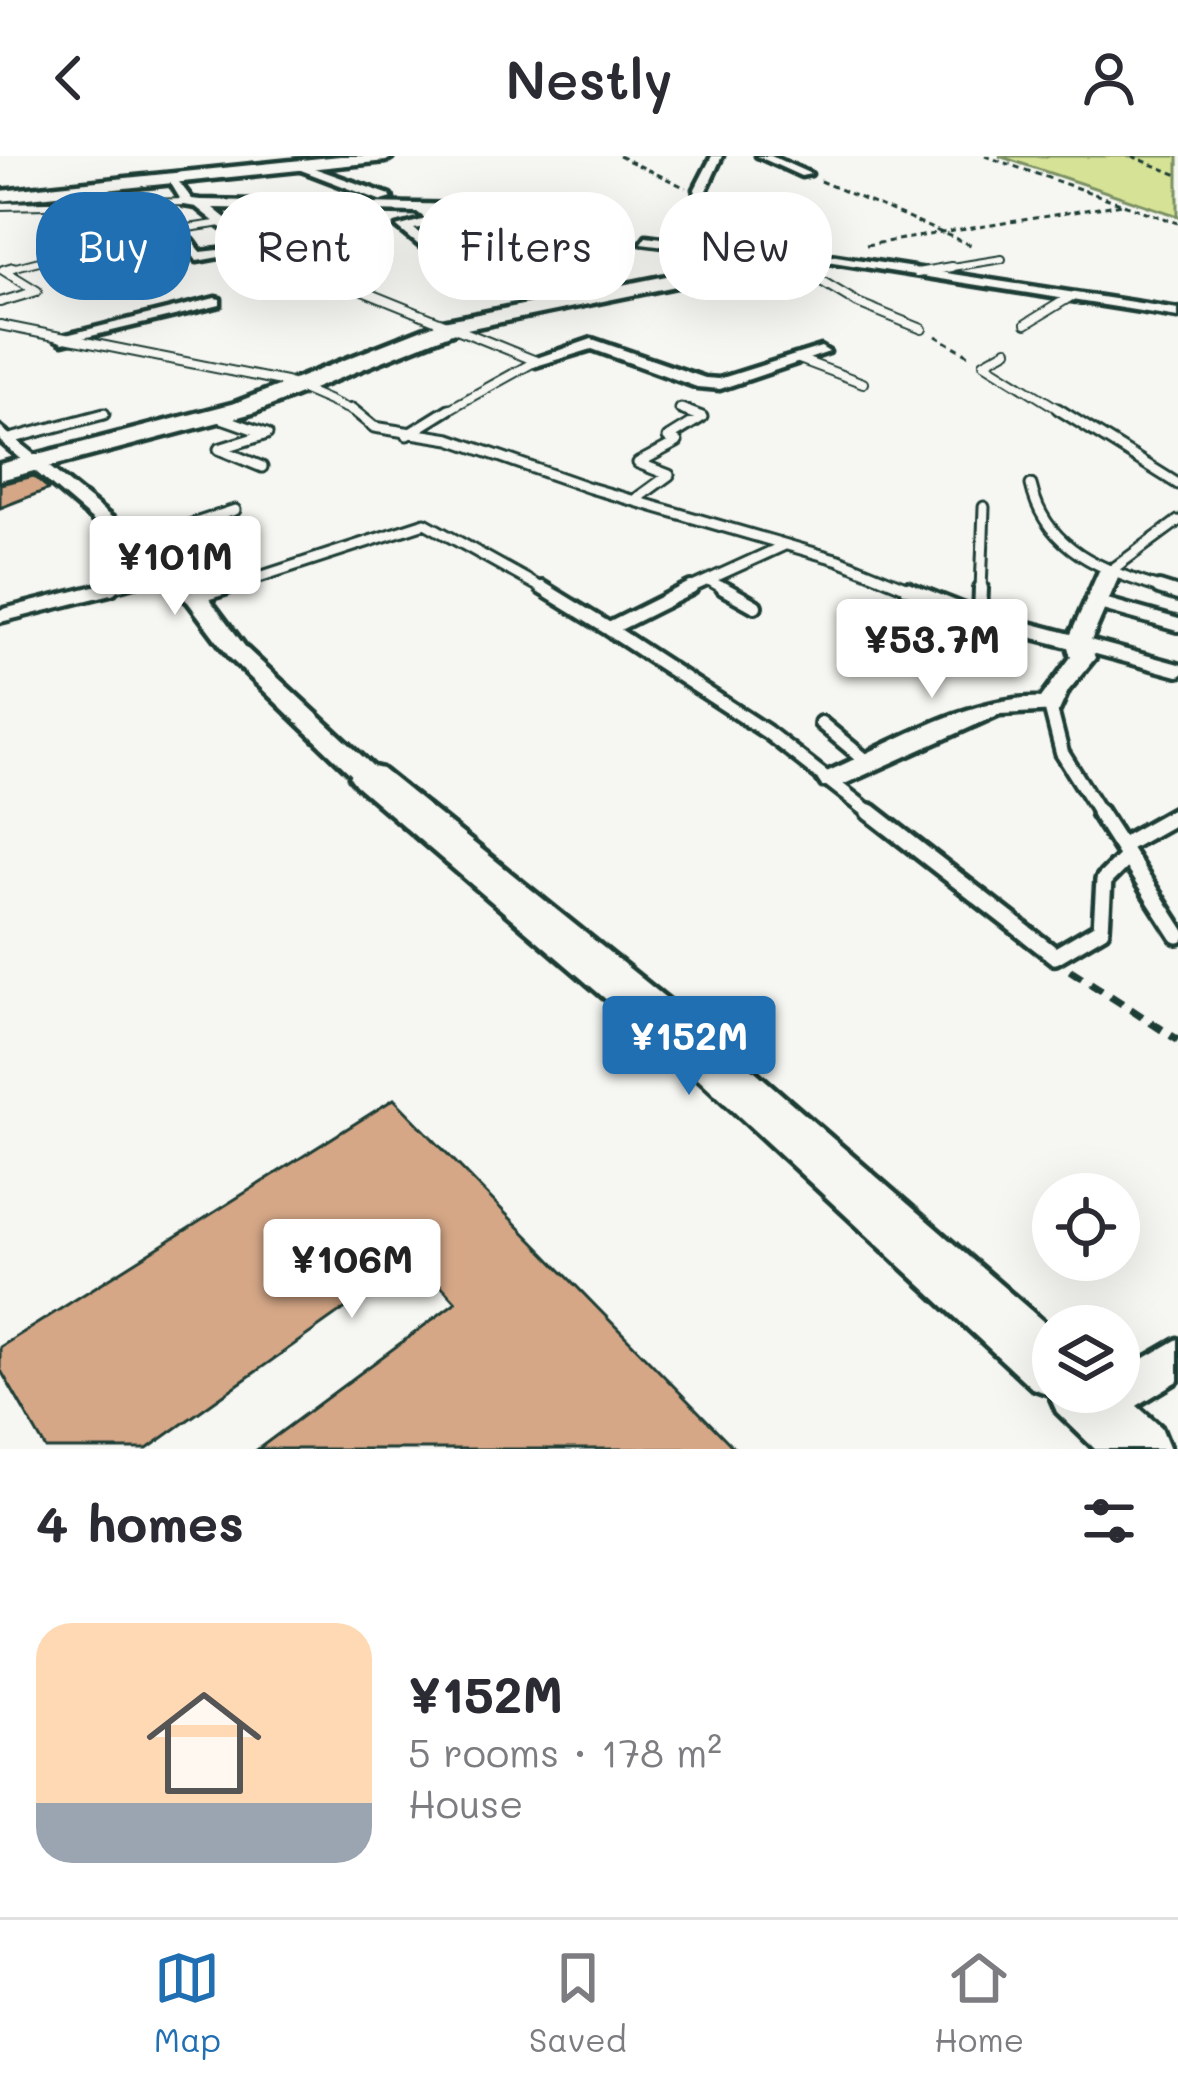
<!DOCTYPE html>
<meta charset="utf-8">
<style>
:root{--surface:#fff;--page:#f7f7f7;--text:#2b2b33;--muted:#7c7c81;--line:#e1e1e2;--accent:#1f6fb2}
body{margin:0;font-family:Mali,sans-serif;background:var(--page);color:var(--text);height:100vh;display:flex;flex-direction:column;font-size:45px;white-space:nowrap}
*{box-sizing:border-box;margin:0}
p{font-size:39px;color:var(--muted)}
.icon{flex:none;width:66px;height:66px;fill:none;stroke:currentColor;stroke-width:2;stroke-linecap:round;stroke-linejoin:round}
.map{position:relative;height:1293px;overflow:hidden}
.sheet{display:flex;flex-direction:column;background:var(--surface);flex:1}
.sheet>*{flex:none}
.guide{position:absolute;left:36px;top:36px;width:1107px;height:108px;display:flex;gap:24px}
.fabs{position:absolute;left:1032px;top:1017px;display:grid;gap:24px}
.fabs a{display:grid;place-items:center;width:108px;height:108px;border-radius:50%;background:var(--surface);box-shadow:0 12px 48px #0002;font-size:60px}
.price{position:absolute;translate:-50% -102px;padding:0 27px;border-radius:12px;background:#fff;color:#222;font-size:39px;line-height:78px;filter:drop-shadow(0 3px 6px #0008)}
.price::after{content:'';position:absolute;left:50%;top:72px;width:36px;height:27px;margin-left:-18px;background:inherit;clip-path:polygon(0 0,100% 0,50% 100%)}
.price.on{background:var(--accent);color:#fff}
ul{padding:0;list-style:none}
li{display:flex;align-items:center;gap:36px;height:300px;padding:0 36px}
li span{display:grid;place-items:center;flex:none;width:336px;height:240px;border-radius:36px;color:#555}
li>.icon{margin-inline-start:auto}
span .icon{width:144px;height:144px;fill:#fffc;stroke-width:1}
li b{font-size:51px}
h2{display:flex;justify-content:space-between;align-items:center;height:144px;padding:0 36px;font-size:51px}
.pill{padding:0 42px;border-radius:48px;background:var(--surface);box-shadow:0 12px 48px #0002;font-size:42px;line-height:108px}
.pill.on{background:var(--accent);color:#fff}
header{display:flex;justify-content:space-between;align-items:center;height:156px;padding:0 36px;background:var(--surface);font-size:54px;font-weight:600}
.dock{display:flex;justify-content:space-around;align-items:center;height:168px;border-top:3px solid var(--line);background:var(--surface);font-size:33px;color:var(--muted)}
.dock a{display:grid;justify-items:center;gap:6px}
.dock .on{color:var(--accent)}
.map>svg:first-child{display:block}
</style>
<header><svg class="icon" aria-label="back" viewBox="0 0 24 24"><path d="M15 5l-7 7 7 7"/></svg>Nestly<svg class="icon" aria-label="person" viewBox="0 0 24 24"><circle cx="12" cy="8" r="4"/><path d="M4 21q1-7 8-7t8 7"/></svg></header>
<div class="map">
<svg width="1178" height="1293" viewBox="0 0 1178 1293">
<rect width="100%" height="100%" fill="#f6f6f2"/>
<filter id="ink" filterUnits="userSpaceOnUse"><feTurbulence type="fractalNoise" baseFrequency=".00833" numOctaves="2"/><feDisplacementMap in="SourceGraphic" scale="24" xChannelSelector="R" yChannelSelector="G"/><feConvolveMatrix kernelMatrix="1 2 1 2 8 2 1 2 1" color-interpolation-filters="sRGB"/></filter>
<g filter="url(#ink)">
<path fill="#d6e295" stroke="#7a9064" stroke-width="3" d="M999 0H1178V60Z"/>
<path fill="#d5a787" stroke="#1f3d34" stroke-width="3" d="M34 320 49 333 0 352V328Z
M394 943 735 1293H258L456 1146 416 1102 147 1293H46L0 1213V1191Z"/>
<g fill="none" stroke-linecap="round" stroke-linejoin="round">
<g stroke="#1f3d34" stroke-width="10">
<path id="lane-far4" d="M0 50 188 46
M96 71 119 66 97 49
M257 93 310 114
M778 103 805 114
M156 109 141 79 222 67
M4 114 55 101 67 63 54 60 53 51
M933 114 1002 103"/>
</g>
<g stroke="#1f3d34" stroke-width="12">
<path id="lane-far3" d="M303 111 536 205
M798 111 858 147 922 173
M917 117 951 111
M0 146 37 135 3 114 13 111
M1026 168 1070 141
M0 169 286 226 355 256
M1007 194 984 207 1063 256
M799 203 863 227
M680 253 689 256
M444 256 536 205"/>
</g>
<g stroke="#1f3d34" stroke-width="15">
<path id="lane-far2" d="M352 253 374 271 450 283 590 332 839 404 915 435
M1058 253 1178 328
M216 260 267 278 219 293 262 311
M407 279 449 253
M10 283 104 258
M1031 329C1046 397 1108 415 1168 435
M636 343 669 319 638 307 677 286 668 282 702 261 681 253
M131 388 235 354
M1110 415 1178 365
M709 424 728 435
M99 435 168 417
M216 435 425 367 547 435
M684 435 785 389
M981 435 984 351"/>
</g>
<g stroke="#1f3d34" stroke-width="20">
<path id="lane-far1" d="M542 432 609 473 691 432
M723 432 755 450
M907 432 980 461 981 432
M1159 432 1178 438
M196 441 225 432
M1096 446 1178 469
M0 460 111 432
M609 473 767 576 873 659
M1078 487 1178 514
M1050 550 1062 597 1101 659
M821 567 869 607"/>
</g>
<g stroke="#1f3d34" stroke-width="24">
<path id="lane" d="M870 656 1055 800 1101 773 1104 724 1127 701
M1099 656 1178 779
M1121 690 1178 658"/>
</g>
<g stroke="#1f3d34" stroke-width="9">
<path id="street" d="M712 0H722L707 33 709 44 723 59 804 95 1178 153V161L789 99 784 105 641 87 646 80 787 98C757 84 701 71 695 33Z
M757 0H771L811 18 801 20Z
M297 6 390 39 392 42 382 45 293 11Z
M167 21H175L192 43 200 44 469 49 561 45 565 52 430 56 471 73 574 96 567 100 477 82 420 90 397 71 426 63 417 56 213 52 264 93 197 105 183 85H193L201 96 246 91 196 51 184 49ZM439 69 460 77 427 83 414 73Z
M215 142 220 143V149L62 187 54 182Z
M592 183 705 222 719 223 821 191 829 196 720 233 697 231 592 193 536 210 528 205Z
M0 271 204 436 246 492 378 615 382 621 378 627H360L230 502 188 446 0 285Z
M1110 409 1121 415 1090 487 1095 502 1068 535 1059 555 1000 558 840 630H822L818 624 822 618C887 590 969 539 1041 542L1071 501 1068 491 972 466 969 461 980 454 1071 478 1099 415Z
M1178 1183V1225L1097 1274 1082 1268 1076 1254 1082 1240 1119 1236V1217Z"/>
</g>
<g stroke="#1f3d34" stroke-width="9">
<path id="secondary" d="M340 0H394L386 5 0 45V35Z
M801 93 808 95V103L457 175 253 257 0 324V308L235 247 443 165Z
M369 610 382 613 734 897 1053 1174V1236L1119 1234 1161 1271 1170 1293H1095L1057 1256 1049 1238 1032 1232 699 923 356 629 350 621 356 613Z"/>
</g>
<path stroke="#1f3d34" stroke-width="3" stroke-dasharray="6 4.5" stroke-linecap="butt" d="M619 0 686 32
M985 0 1178 67
M1132 0 1178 19
M820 25 973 90
M866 89 1123 48
M584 96 631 98
M936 180 971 200"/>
<path stroke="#1f3d34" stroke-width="8" stroke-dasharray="14 10" stroke-linecap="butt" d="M1070 814 1178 884"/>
<use href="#lane-far4" stroke="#f6f6f2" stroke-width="6"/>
<use href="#lane-far3" stroke="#f6f6f2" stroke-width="8"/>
<use href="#lane-far2" stroke="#f6f6f2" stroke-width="9"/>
<use href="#lane-far1" stroke="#f6f6f2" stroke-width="12"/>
<use href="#lane" stroke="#f6f6f2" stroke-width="15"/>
<use href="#street" fill="#f6f6f2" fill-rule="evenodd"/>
<use href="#secondary" fill="#f6f6f2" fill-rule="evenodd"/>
</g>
</g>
</svg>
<div class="fabs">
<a><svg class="icon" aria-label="locate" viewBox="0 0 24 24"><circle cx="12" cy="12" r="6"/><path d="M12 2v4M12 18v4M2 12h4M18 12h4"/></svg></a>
<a><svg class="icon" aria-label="layers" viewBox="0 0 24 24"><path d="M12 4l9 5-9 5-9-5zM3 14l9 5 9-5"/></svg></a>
</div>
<b class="price" style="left:175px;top:462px">¥101M</b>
<b class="price" style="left:932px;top:545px">¥53.7M</b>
<b class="price on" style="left:689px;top:942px">¥152M</b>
<b class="price" style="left:352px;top:1165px">¥106M</b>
<div class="guide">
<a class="pill on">Buy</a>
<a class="pill">Rent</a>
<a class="pill">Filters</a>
<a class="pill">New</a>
</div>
</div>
<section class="sheet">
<h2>4 homes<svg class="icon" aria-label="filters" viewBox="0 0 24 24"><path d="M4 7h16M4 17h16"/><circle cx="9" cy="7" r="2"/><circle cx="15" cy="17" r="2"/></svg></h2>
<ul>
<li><span style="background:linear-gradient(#ffd9b3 75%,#9aa5b1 0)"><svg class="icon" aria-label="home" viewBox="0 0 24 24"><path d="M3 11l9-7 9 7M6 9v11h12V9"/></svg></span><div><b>¥152M</b><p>5 rooms · 178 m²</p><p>House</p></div></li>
</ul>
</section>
<nav class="dock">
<a class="on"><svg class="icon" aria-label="map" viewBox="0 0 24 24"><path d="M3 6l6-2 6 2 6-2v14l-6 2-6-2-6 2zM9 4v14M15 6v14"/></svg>Map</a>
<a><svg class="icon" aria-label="saved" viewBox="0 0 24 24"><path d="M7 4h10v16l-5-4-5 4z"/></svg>Saved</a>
<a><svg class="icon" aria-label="home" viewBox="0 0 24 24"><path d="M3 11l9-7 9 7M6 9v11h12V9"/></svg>Home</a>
</nav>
